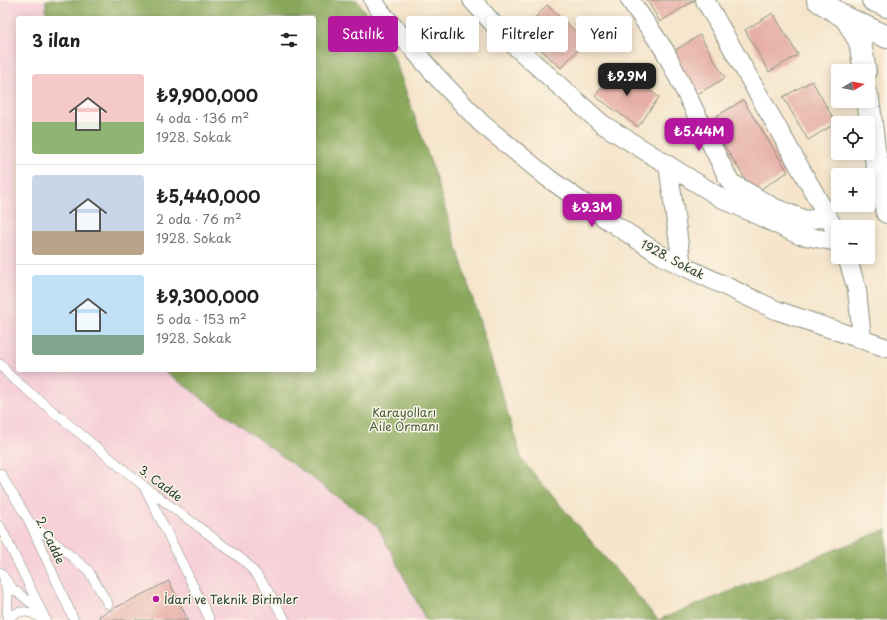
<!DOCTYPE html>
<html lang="tr">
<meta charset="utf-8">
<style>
:root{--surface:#fff;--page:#f2f2f2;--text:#222;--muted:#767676;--line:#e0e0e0;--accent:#b5179e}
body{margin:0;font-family:"Playpen Sans",sans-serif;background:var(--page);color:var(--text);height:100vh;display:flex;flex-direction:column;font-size:15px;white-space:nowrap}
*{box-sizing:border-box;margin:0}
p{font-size:13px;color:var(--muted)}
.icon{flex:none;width:22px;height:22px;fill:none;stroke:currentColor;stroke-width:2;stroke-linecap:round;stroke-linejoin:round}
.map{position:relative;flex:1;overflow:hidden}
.sheet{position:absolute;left:16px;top:16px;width:300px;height:356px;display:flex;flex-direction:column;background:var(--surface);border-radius:4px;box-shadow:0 2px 10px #0003}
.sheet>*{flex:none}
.top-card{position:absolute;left:328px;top:16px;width:380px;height:36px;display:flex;gap:8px}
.needle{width:26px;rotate:80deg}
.tools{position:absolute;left:831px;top:64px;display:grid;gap:8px}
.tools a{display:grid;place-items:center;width:44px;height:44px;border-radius:4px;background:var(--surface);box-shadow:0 2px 10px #0003;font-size:20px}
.price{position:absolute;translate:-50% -34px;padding:0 9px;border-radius:8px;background:var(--accent);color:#fff;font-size:13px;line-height:26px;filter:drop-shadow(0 1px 2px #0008)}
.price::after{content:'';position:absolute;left:50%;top:24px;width:12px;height:9px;margin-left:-6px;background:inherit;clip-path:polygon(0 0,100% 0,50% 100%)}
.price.selected{background:#222;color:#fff}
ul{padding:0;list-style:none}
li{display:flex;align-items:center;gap:12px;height:100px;padding:0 16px}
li+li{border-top:1px solid var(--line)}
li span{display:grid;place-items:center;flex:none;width:112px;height:80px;border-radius:4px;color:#555}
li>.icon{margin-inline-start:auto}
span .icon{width:48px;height:48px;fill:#fffc;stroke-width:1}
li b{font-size:17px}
h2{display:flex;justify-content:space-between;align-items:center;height:48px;padding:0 16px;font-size:17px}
.pill{padding:0 14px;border-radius:4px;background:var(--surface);box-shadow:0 2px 10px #0003;font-size:14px;line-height:36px}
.pill.selected{background:var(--accent);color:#fff}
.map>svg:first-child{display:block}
</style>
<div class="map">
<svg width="887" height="620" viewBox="0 0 887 620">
<rect width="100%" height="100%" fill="#fcf5e5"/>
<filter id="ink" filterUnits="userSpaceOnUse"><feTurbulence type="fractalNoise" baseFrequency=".025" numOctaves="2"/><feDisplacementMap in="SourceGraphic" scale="8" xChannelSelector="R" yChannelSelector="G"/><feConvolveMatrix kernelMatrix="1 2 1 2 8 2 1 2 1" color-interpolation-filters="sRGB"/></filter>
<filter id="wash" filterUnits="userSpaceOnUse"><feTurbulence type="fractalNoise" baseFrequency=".012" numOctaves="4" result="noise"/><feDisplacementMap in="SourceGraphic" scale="16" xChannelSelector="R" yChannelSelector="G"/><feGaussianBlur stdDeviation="0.9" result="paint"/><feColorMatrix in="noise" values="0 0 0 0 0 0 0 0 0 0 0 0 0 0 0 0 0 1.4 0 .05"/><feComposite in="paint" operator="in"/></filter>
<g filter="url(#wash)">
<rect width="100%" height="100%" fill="#f5e4ca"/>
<path fill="#f6cfd9" d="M0 0H46V18H18V370H163L377 525 426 620H0Z"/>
<path fill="#8aa85b" stroke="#547248" d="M46 0H357L394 57 433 169 522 460 658 620 887 529V620H426L377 525 163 370H314V18H46Z"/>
<g id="blocks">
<path fill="#e5aea6" d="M647 0H695L660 22Z
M547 5 586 41 561 68 522 32Z
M773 13 798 55 769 72 745 30Z
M700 35 725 78 696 95 672 52Z
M616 67 659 97 638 127 595 96Z
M812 81 836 123 808 140 783 97Z
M743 100 788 172 754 193 709 121Z
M169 581 188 620H101L99 616Z"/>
</g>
</g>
<g filter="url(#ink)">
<use href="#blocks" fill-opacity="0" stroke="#8a907f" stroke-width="1"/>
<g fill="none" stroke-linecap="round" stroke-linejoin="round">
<g stroke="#8a907f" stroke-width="10">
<path id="service" d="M0 364 10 376 145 487 243 560C262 578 272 597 285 620
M0 473 29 521 74 620
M145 488 210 620
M31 523 88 570 108 604
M0 526 46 620
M0 572 13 589 39 609
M4 581 8 595 7 620
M8 620C17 607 33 611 42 620"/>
</g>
<g stroke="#8a907f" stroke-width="20">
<path id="minor" d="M373 0 381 12 437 77 481 123 548 178 606 219 664 257 776 310 887 348
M472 0 506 38 602 124 721 198 799 235 838 242
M630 0 665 51 730 182 773 207 806 220 827 217
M705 0 833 226
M668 165 682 266
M847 257 857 290 862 339"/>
</g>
<g stroke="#8a907f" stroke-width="24">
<path id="secondary" d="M818 0 846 18 887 37
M873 0 887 6
M846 18 860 42 865 71
M868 98 874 149 887 212"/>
</g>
<use href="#service" stroke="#fff" stroke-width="9"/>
<use href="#minor" stroke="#fff" stroke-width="18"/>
<use href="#secondary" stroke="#fff" stroke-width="22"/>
</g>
</g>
<circle fill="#b5179e" stroke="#fcf5e5" stroke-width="1.5" cx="156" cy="599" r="4"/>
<g text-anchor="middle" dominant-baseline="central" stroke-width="3" stroke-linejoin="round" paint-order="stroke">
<g font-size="12" fill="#1f3d34" stroke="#fcf5e5">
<text transform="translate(673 259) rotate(28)">1928. Sokak</text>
<text transform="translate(161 483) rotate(37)">3. Cadde</text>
<text transform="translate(51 540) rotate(65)">2. Cadde</text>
</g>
<g font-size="12" fill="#435e40" stroke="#fcf5e5">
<text x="404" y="412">Karayolları<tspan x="404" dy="14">Aile Ormanı</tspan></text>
</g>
<g font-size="12" fill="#1f3d34" stroke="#fcf5e5" text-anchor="start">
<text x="164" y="599">İdari ve Teknik Birimler</text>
</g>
</g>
</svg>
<div class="tools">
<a><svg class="needle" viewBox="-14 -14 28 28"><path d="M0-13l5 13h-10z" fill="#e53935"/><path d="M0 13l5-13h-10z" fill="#767676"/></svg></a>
<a><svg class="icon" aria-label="locate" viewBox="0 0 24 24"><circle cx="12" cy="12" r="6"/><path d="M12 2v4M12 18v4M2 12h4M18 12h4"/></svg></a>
<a>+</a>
<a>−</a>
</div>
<b class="price selected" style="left:627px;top:97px">₺9.9M</b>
<b class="price" style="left:699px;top:152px">₺5.44M</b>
<b class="price" style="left:592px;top:228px">₺9.3M</b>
<div class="top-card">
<a class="pill selected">Satılık</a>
<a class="pill">Kiralık</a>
<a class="pill">Filtreler</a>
<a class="pill">Yeni</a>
</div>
<section class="sheet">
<h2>3 ilan<svg class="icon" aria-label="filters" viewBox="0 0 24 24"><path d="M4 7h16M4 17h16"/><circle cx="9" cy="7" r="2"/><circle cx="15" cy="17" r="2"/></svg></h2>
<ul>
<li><span style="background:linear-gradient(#f6c9c9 60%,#8fb573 0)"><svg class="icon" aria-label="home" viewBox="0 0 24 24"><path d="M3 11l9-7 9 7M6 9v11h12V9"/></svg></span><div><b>₺9,900,000</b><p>4 oda · 136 m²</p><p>1928. Sokak</p></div></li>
<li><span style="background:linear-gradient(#c9d6e8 70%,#b9a48a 0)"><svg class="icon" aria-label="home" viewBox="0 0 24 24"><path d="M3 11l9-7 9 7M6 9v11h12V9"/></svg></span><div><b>₺5,440,000</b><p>2 oda · 76 m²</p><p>1928. Sokak</p></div></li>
<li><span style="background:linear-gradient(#bfe0f5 75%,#7fa58c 0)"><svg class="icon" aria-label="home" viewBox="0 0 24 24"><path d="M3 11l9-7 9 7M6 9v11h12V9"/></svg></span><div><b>₺9,300,000</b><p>5 oda · 153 m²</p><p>1928. Sokak</p></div></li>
</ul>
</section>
</div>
